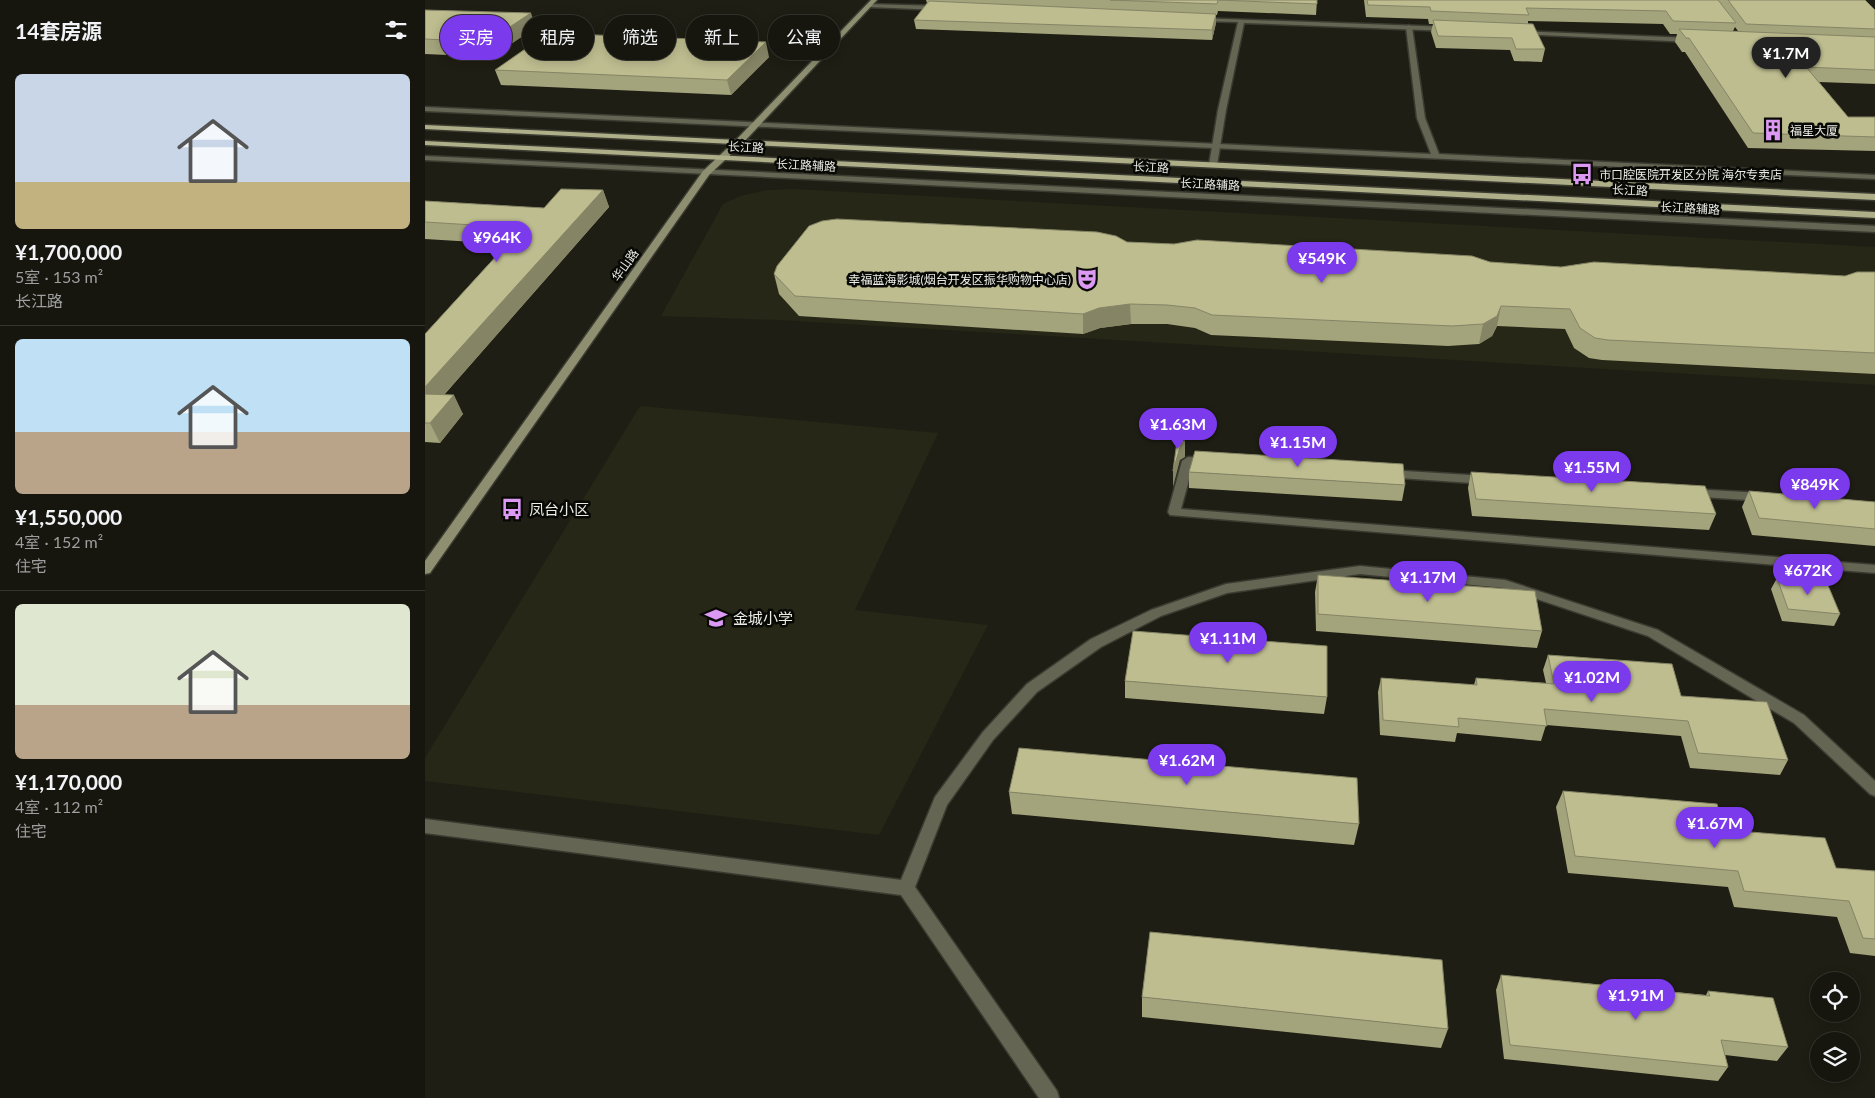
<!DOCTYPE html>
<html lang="zh">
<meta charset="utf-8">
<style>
:root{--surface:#16160f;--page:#23231d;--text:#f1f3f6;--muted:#9e9f9e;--line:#35352f;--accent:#7c3aed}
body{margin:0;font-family:Lato,"Noto Sans SC",sans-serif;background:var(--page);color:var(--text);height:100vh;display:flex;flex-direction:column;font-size:19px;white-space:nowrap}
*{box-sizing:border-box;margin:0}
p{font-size:16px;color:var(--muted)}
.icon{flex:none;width:28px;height:28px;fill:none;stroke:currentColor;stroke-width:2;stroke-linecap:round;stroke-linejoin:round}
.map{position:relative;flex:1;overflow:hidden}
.side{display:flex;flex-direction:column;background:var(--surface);width:425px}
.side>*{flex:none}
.banner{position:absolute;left:15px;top:15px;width:475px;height:45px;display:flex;gap:10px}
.controls{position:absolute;left:1385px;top:972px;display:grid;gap:10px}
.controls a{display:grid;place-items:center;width:50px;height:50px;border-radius:50%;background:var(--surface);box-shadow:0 2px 12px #0003,0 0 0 1px var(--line);font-size:25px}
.price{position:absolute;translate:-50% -42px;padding:0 11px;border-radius:18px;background:var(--accent);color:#fff;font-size:16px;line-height:32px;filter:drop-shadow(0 1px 2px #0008)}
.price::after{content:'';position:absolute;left:50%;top:30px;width:15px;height:11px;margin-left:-8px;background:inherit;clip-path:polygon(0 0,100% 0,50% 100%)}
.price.on{background:#222;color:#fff}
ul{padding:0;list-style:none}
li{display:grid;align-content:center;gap:10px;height:265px;padding:0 15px}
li+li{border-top:1px solid var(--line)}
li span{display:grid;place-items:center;height:155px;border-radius:8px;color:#555}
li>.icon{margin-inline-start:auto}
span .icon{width:90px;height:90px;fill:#fffc;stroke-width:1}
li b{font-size:21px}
h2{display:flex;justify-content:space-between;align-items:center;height:60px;padding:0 15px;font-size:21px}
.tag{padding:0 18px;border-radius:22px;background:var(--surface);box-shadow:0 2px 12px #0003,0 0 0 1px var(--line);font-size:18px;line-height:45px}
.tag.on{background:var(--accent);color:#fff}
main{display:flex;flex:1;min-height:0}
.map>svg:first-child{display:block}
</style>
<main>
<section class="side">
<h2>14套房源<svg class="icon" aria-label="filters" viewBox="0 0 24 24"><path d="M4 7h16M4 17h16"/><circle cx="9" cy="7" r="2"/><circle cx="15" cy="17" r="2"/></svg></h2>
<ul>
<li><span style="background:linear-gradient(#c9d6e8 70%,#c2b280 0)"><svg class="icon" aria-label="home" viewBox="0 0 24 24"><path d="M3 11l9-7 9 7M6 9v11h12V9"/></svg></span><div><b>¥1,700,000</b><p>5室 · 153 m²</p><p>长江路</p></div></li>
<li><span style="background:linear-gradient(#bfe0f5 60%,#b9a48a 0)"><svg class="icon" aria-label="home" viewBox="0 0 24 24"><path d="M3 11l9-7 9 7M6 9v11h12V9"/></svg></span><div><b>¥1,550,000</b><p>4室 · 152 m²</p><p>住宅</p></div></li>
<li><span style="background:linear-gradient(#dfe7d0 65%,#b9a48a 0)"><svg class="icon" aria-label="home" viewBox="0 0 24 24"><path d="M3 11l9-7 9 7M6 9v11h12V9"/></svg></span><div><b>¥1,170,000</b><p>4室 · 112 m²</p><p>住宅</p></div></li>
</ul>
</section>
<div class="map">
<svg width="1450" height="1098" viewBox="0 0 1450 1098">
<rect width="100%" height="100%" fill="#1e1e14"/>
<path fill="#272717" d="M369 189 1450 247V385L355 320 236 316 298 204 315 196 342 190Z
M215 406 513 433 430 610 563 625 454 835 0 781V758Z"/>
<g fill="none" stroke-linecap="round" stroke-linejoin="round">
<g stroke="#3b3b31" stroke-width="3">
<path id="lane" d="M984 25 987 27 1000 118 1014 154 1450 175V179L0 111V107L1006 154 992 118 981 27Z
M0 156 1450 226V232L0 160Z"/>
</g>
<g stroke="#3b3b31" stroke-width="3">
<path id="street" d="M442 4 514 6 517 8 514 10 444 7Z
M772 18 1024 27 1027 29 1024 31 819 23 801 110 792 165 788 167 784 165 793 110 813 22 774 21 771 19Z
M1094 31 1266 38 1269 40 1266 42 1096 34 1093 32Z
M763 457 784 458 790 462 784 466 768 465 756 509 1450 565V573L745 515 743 512 757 461Z
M964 470 1061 476 1067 480 1061 484 960 477 958 474 960 471Z
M1266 489 1338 493 1344 497 1338 501 1262 496 1260 493 1262 490Z
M935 566 1080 580 1233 630 1379 715 1450 781V796L1445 794 1369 723 1223 636 1079 588 935 574 802 593 736 616 676 647 612 692 568 740 522 805 490 887 632 1091 634 1098H614L476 895 0 833V819L476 880 510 797 558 732 602 684 666 639 726 610 801 584Z"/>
</g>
<g stroke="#3b3b31" stroke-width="3">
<path id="secondary" d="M446 0H452L316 145 284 175 5 573 0 574V561L278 171 310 141Z"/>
</g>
<g stroke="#3b3b31" stroke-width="3">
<path id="primary" d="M0 125 1450 194V200L0 129Z
M0 141 1450 212V218L0 145Z"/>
</g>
<use href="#lane" fill="#656553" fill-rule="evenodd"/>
<use href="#street" fill="#656553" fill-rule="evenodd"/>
<use href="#secondary" fill="#8e8e71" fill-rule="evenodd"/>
<use href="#primary" fill="#aeae88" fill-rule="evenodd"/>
</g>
<path fill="#a3a37c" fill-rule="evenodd" d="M501 0H892L891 15 793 11 792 15H791V23L787 40 491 29 489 20 502 3Z
M939 0H1440L1450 10V84L1394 82 1423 117H1450V151L1323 148 1260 52H1257L1250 42 1252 34H1245L1238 24 1103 21V24L1120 49 1117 62 1089 61 1085 50 1011 48 1006 32 1008 24H1004L1003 19 941 17ZM1310 27 1313 31H1308Z
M0 10 111 27 67 57 0 54Z
M344 57 306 95 76 85 70 70Z
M178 190 184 207 19 395 38 414 15 443 0 442V334L82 244 0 239V201L119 208Z
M702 242 1065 262 1136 267 1420 276 1450 272V374L1177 360 1164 358 1149 348 1140 329 1072 326 1067 336 1054 344 1023 346 786 335 770 328 742 324H706L675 328 658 334 374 316 354 294 349 274Z
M764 472 980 485 977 501 764 488Z
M1046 472 1291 514 1284 530 1047 516 1043 488Z
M1324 491 1450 502V546L1327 535 1317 507Z
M893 575 1117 631 1112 648 891 631 890 592Z
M1352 578 1415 614 1409 626 1357 621 1346 589Z
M1123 655 1256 696 1363 760 1355 775 1265 768 1256 736 1121 725 1116 741 1032 733 1030 742 955 735 953 692 956 678 1049 685 1051 678 1121 683 1118 670Z
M700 681 902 697 899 714 700 698Z
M1138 791 1300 830 1411 868 1450 871V956L1425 953 1412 917 1309 907 1303 887 1143 873 1131 807Z
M584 792 934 824 929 845 587 814Z
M1076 975 1281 995 1283 991 1363 1047 1352 1061 1300 1055 1303 1067 1293 1081 1079 1059 1071 990Z
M717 997 1023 1029 1016 1048 717 1017Z"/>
<path fill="#858465" d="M106 13 111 27 67 57 62 42Z
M791 14V23L787 40V30Z
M341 42 344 57 306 95 302 80Z
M178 190 184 207 3 413 0 408V387Z
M705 304 706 324 675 328 658 334V314L674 308Z
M1076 306 1072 326 1067 336 1054 344 1058 324Z
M29 395 38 414 15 443 5 423Z
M760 441V457L755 460 748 487V471L756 444Z"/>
<path fill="#bebd90" stroke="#858465" d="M685 0H892V4L793 0 792 4Z
M942 0H1293L1311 23 1248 21 1241 11 1101 8 1104 15 1006 11 1005 7 943 5Z
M1303 0H1440L1450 10V29L1321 24Z
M504 1 791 14 787 30 489 20Z
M0 10 106 13 62 42 0 39Z
M1008 20 1108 24 1120 49H1091L1087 38 1013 36Z
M1254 29 1450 37V70L1381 67 1423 117H1450V137L1328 133 1264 38H1261Z
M123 33 341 42 302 80 70 70Z
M136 189 178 190 0 387V334L97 228 0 222V201L119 208Z
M412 219 672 232 691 236 702 242 749 244 772 240 1047 256 1065 262 1136 267 1169 262 1420 276 1432 272H1450V353L1183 340 1170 338 1155 328 1145 309 1076 306 1072 316 1058 324 1027 326 787 315 770 308 742 305 705 304 674 308 658 314 370 296 349 274 352 266 384 226 397 221Z
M0 394 29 395 5 423H0Z
M752 441H760L756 444 748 471Z
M770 451 978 464 980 485 764 472Z
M1046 472 1280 486 1291 514 1051 499Z
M1324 491 1450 502V529L1334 518Z
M893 575 1110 591 1117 631 893 614Z
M1352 578 1402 583 1415 614 1363 609Z
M708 631 902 646V697L700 681Z
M1123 655 1247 664 1256 696 1342 702 1363 760 1273 753 1263 721 1119 709 1122 726 1033 718 1034 727 958 720 956 678 1052 685 1051 678 1129 684Z
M594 748 932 778 934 824 584 792Z
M1138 791 1292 804 1300 830 1400 838 1411 868 1450 871V939L1438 938 1424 901 1319 891 1313 871 1150 856Z
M725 932 1017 960 1023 1029 717 997Z
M1076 975 1285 996 1283 991 1348 998 1363 1047 1296 1040 1303 1067 1085 1045Z"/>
<defs>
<g id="building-bare" transform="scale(1.725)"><path d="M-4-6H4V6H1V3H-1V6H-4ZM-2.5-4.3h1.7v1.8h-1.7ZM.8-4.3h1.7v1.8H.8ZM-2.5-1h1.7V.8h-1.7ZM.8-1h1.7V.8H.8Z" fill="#dc99f4" stroke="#080805" stroke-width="2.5" paint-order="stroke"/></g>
<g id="bus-bare" transform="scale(1.725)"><path d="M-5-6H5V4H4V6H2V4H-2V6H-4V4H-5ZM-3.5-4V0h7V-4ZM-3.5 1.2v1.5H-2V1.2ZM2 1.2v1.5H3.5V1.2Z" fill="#dc99f4" stroke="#080805" stroke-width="2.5" paint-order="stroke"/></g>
<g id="theatre-bare" transform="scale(1.725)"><path d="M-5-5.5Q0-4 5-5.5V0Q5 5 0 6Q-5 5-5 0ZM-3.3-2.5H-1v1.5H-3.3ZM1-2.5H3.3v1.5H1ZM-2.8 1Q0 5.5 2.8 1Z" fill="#dc99f4" stroke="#080805" stroke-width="2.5" paint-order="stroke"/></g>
<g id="school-bare" transform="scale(1.725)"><path d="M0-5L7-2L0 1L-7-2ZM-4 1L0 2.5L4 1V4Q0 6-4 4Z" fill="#dc99f4" stroke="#080805" stroke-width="2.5" paint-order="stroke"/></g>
</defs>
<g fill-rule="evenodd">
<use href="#building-bare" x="1348" y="130"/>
<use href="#bus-bare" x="1157" y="174"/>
<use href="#theatre-bare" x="662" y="279"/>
<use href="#bus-bare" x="87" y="509"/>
<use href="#school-bare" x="291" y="618"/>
</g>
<g text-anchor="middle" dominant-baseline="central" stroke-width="5" stroke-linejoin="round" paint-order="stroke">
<g font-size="12" fill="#ecece6" stroke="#080805" text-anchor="start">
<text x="1365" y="130">福星大厦</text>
<text x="1174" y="174">市口腔医院开发区分院 海尔专卖店</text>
<text x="646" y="279" text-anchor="end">幸福蓝海影城(烟台开发区振华购物中心店)</text>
</g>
<g font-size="12" fill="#ecece6" stroke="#080805">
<text transform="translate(321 147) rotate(3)">长江路</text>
<text transform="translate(381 165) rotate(3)">长江路辅路</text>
<text transform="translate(726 167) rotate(3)">长江路</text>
<text transform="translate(785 184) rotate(3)">长江路辅路</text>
<text transform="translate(1205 190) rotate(3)">长江路</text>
<text transform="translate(1265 208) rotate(3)">长江路辅路</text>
<text transform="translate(200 265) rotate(-55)">华山路</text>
</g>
<g font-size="15" fill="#ecece6" stroke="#080805" text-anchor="start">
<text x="104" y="509">凤台小区</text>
<text x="308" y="618">金城小学</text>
</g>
</g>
</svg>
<div class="controls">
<a><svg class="icon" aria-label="locate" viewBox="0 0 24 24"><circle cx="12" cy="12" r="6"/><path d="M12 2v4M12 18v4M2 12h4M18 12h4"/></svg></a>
<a><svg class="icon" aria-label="layers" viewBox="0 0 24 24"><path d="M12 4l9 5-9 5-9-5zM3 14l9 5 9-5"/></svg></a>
</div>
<b class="price on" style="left:1361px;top:79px">¥1.7M</b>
<b class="price" style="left:72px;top:263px">¥964K</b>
<b class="price" style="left:897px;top:284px">¥549K</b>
<b class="price" style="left:753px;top:450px">¥1.63M</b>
<b class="price" style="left:873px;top:468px">¥1.15M</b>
<b class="price" style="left:1167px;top:493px">¥1.55M</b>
<b class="price" style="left:1390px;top:510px">¥849K</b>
<b class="price" style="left:1383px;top:596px">¥672K</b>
<b class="price" style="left:1003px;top:603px">¥1.17M</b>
<b class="price" style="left:803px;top:664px">¥1.11M</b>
<b class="price" style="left:1167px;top:703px">¥1.02M</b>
<b class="price" style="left:762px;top:786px">¥1.62M</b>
<b class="price" style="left:1290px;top:849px">¥1.67M</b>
<b class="price" style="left:1211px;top:1021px">¥1.91M</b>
<div class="banner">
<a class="tag on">买房</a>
<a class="tag">租房</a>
<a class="tag">筛选</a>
<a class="tag">新上</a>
<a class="tag">公寓</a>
</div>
</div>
</main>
